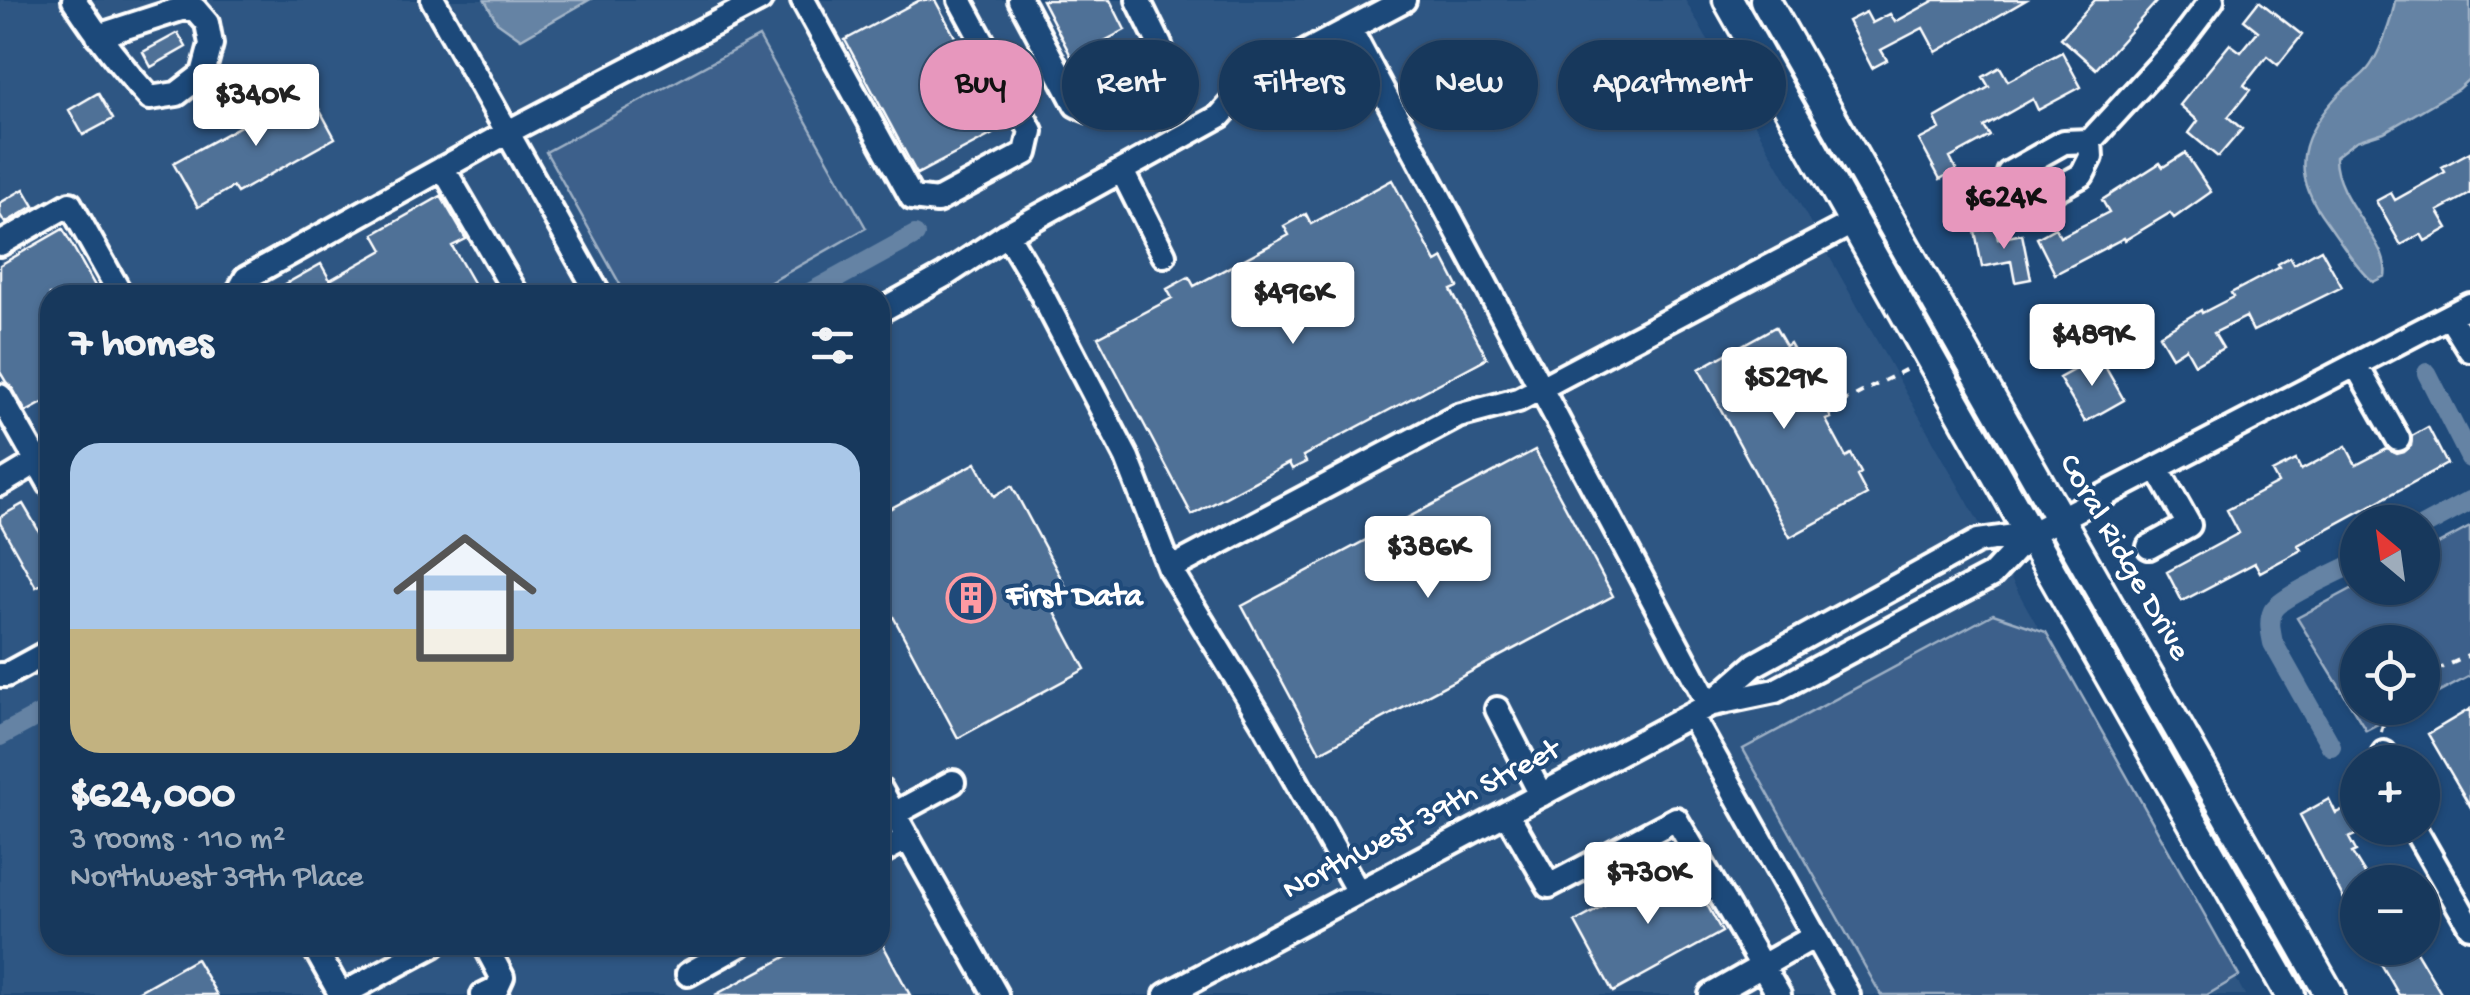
<!DOCTYPE html>
<meta charset="utf-8">
<style>
:root{--surface:#17385c;--page:#203f62;--text:#f1f3f6;--muted:#9eacbb;--line:#365272;--accent:#e797bd}
body{margin:0;font-family:"Gochi Hand",sans-serif;background:var(--page);color:var(--text);height:100vh;display:flex;flex-direction:column;font-size:38px;white-space:nowrap}
*{box-sizing:border-box;margin:0}
p{font-size:32px;color:var(--muted)}
.icon{flex:none;width:55px;height:55px;fill:none;stroke:currentColor;stroke-width:2;stroke-linecap:round;stroke-linejoin:round}
.map{position:relative;flex:1;overflow:hidden}
.panel{position:absolute;left:40px;top:285px;width:850px;height:670px;display:flex;flex-direction:column;background:var(--surface);border-radius:30px;box-shadow:0 2px 8px #0004,0 0 0 2px var(--line)}
.panel>*{flex:none}
.top-card{position:absolute;left:920px;top:40px;width:950px;height:90px;display:flex;gap:20px}
.needle{width:65px;rotate:331deg}
.buttons{position:absolute;left:2340px;top:505px;display:grid;gap:20px}
.buttons a{display:grid;place-items:center;width:100px;height:100px;border-radius:50%;background:var(--surface);box-shadow:0 2px 8px #0004,0 0 0 2px var(--line);font-size:50px}
.price{position:absolute;translate:-50% -85px;padding:0 22px;border-radius:10px;background:#fff;color:#222;font-size:32px;line-height:65px;filter:drop-shadow(0 2px 5px #0008)}
.price::after{content:'';position:absolute;left:50%;top:60px;width:30px;height:22px;margin-left:-15px;background:inherit;clip-path:polygon(0 0,100% 0,50% 100%)}
.price.current{background:var(--accent);color:#111}
ul{padding:0;list-style:none}
li{display:grid;align-content:center;gap:20px;height:530px;padding:0 30px}
li span{display:grid;place-items:center;height:310px;border-radius:30px;color:#555}
li>.icon{margin-inline-start:auto}
span .icon{width:180px;height:180px;fill:#fffc;stroke-width:1}
li b{font-size:42px}
h2{display:flex;justify-content:space-between;align-items:center;height:120px;padding:0 30px;font-size:42px}
.chip{padding:0 35px;border-radius:45px;background:var(--surface);box-shadow:0 2px 8px #0004,0 0 0 2px var(--line);font-size:35px;line-height:90px}
.chip.current{background:var(--accent);color:#111}
.map>svg:first-child{display:block}
</style>
<div class="map">
<svg width="2470" height="995" viewBox="0 0 2470 995">
<rect width="100%" height="100%" fill="#1f4a7a"/>
<filter id="ink" filterUnits="userSpaceOnUse"><feTurbulence type="fractalNoise" baseFrequency=".01" numOctaves="2"/><feDisplacementMap in="SourceGraphic" scale="20" xChannelSelector="R" yChannelSelector="G"/><feConvolveMatrix kernelMatrix="1 2 1 2 8 2 1 2 1" color-interpolation-filters="sRGB"/></filter>
<g filter="url(#ink)">
<path fill="#2e5683" fill-rule="evenodd" d="M0 0H1685L2245 995H0ZM50 295H880V945H50Z"/>
<path fill="#3c618b" stroke="#9eb0c5" stroke-width="2.5" d="M759 37 866 228 748 295H626L546 152Z
M2470 527V676L2423 701 2422 642H2358V708H2409L2366 730 2297 618 2357 586 2422 588 2423 552Z
M1993 614 2046 632 2239 976 2207 995H1881L1743 749Z"/>
<path fill="#6583a4" stroke="#a3b5c8" stroke-width="2.5" d="M485 0H589L521 39 497 22Z
M2395 0 2470 1V78L2458 89 2384 132 2356 141 2335 157C2334 201 2391 243 2385 276L2373 282C2354 264 2341 242 2326 221 2288 171 2301 133 2342 91 2350 84 2359 79 2366 71 2378 59 2393 17 2395 0Z"/>
<g fill="none" stroke-linecap="round" stroke-linejoin="round">
<path stroke="#6583a4" stroke-width="20" d="M806 295 915 235
M2427 373 2470 458
M2422 527 2470 501
M0 736 50 709
M2331 746 2273 643C2271 632 2268 622 2273 611 2280 597 2340 571 2358 562"/>
</g>
<path fill="#507197" stroke="#fff" stroke-width="2.5" d="M920 0H935L1004 128 917 174 845 40Z
M1042 0H1110L1125 30 1072 58Z
M1935 0H2026L1936 52 1923 28 1881 50 1887 60 1872 68 1848 21 1866 12 1872 23 1890 14 1895 22Z
M2095 0H2158L2096 69 2061 38Z
M2259 1 2302 35 2278 65 2267 56 2244 85 2250 90 2228 117 2242 129 2218 157 2189 133 2198 121 2180 105 2230 44 2241 52 2258 31 2244 20Z
M178 33 186 47 151 67 143 52Z
M2062 52 2081 87 2038 110 2033 99 1984 127 1990 136 1950 158 1956 170 1940 179 1919 140 1940 129 1935 118 1989 87 1983 77 2000 67 2008 81Z
M306 85 335 138 237 193 233 187 198 207 173 163 288 100 286 96Z
M98 93 113 119 83 135 69 110Z
M2470 152V194L2438 211 2448 228 2425 241 2421 234 2401 245 2376 201 2391 193 2395 200 2445 172 2442 167Z
M2185 153 2211 192 2174 218 2170 213 2125 240 2124 238 2055 274 2037 238 2055 228 2060 237 2109 212 2102 200 2160 163 2163 167Z
M1392 180 1436 262 1443 258 1458 287 1451 290 1487 358 1303 456 1306 462 1292 469 1289 463 1192 515 1098 337 1172 298 1167 289 1189 277 1194 286 1289 235 1284 226 1306 214 1311 224Z
M24 189 34 206 5 223 0 215V203Z
M441 196 466 239 452 246 480 295H266L321 264 330 280 383 250 374 234Z
M1995 227 1998 239 2022 234 2031 279 2015 282 2011 261 1982 267 1975 231Z
M63 229 100 295H50V399L26 412 13 389 6 382 0 372V265Z
M2321 249 2342 287 2253 331 2246 317 2214 333 2223 348 2195 364 2186 348 2172 357 2159 335 2201 310 2202 313 2233 297 2231 293 2280 267 2278 264 2290 257 2294 264Z
M1775 327 1786 346 1790 343 1801 362 1796 365 1816 402 1821 399 1831 418 1826 420 1846 457 1851 454 1861 473 1857 476 1867 495 1790 537 1699 369Z
M2099 356 2124 400 2085 422 2059 378Z
M2428 427 2447 464 2298 545 2301 550 2260 572 2255 563 2182 601 2167 572 2239 533 2227 510 2278 483 2272 472 2296 460 2301 470 2346 446 2356 465 2387 449 2397 454 2404 452 2411 446 2412 436Z
M1535 450 1613 596 1320 752 1242 606Z
M976 463 994 496 1012 486 1069 593 1050 603 1085 669 958 738 880 592V514Z
M23 504 50 550V579L36 587 0 523V517Z
M2470 709V806L2428 734Z
M2329 799 2336 813 2346 808 2359 833 2349 838 2356 851 2352 853 2370 882H2358V926L2300 815Z
M1684 863 1722 932 1613 992 1575 922Z
M808 945H883L910 995H715Z
M2372 948H2414L2442 995H2399Z
M196 959 217 995H132Z"/>
<g fill="none" stroke-linecap="round" stroke-linejoin="round">
<g stroke="#fff" stroke-width="30">
<path id="minor" d="M74 0C97 35 121 67 150 98L177 94 203 74 211 44 207 23 195 9H181L98 36
M433 0 599 295
M803 0 912 198 937 201 1026 153 1031 131 960 0
M1020 0 1076 105C1081 107 1085 110 1091 111 1117 116 1150 90 1168 73L1160 45 1138 0
M1350 29 1709 705
M2090 141 2064 142 2009 173 2005 189 2012 203 2029 204 2082 175 2091 157 2090 141 2178 45 2212 0
M443 168 517 295
M1122 171 1164 255
M1007 234 1035 281 1127 458 1170 569 1266 727 1358 892
M0 244 70 204 121 295
M241 295V287L246 278 508 132 760 0
M880 311 945 275 1007 234 1220 116 1243 90 1264 74 1404 0
M2449 316 2470 350
M2356 365 2398 439
M0 396 50 484
M0 484 50 454
M2149 547 2189 525 2157 468
M1170 569 1458 416 1518 400 1854 222
M0 675H6L50 651
M1713 704 1775 691 1992 575 2030 534 2470 305
M1497 709 1541 795
M1691 715 1848 995
M2384 753 2386 762
M880 789 996 995
M1507 813 1549 886 1676 819 1779 995
M894 814 953 782
M2414 828 2470 926
M880 853 908 838
M313 945 341 995 434 945
M688 974 740 945
M483 995 497 988 502 977 485 945
M1166 995 1709 705 1756 664 1978 541 2030 534
M1711 995 1815 936"/>
</g>
<g stroke="#fff" stroke-width="35">
<path id="major" d="M1728 0 2290 995
M1765 0 2330 995"/>
</g>
<path stroke="#fff" stroke-width="4" stroke-dasharray="8 8" stroke-linecap="butt" d="M1827 410 1907 369
M2422 677 2470 655
M2381 732 2387 708"/>
<use href="#minor" stroke="#1f4a7a" stroke-width="22"/>
<use href="#major" stroke="#1f4a7a" stroke-width="28"/>
</g>
</g>
<defs>
<g id="building-ring" transform="scale(2.5)"><circle r="9.5" fill="#1f4a7a" stroke="#ff9aa2" stroke-width="1.5"/><path d="M-4-6H4V6H1V3H-1V6H-4ZM-2.5-4.3h1.7v1.8h-1.7ZM.8-4.3h1.7v1.8H.8ZM-2.5-1h1.7V.8h-1.7ZM.8-1h1.7V.8H.8Z" fill="#ff9aa2"/></g>
</defs>
<g fill-rule="evenodd">
<use href="#building-ring" x="971" y="598"/>
</g>
<g text-anchor="middle" dominant-baseline="central" stroke-width="8" stroke-linejoin="round" paint-order="stroke">
<g font-size="32" fill="#fff" stroke="#1f4a7a">
<text transform="translate(2123 558) rotate(60)">Coral Ridge Drive</text>
<text transform="translate(1422 821) rotate(-28)">Northwest 39th Street</text>
</g>
<g font-size="32" font-weight="bold" fill="#fff" stroke="#1f4a7a" text-anchor="start">
<text x="1006" y="598">First Data</text>
</g>
</g>
</svg>
<div class="buttons">
<a><svg class="needle" viewBox="-14 -14 28 28"><path d="M0-13l5 13h-10z" fill="#e53935"/><path d="M0 13l5-13h-10z" fill="#9eacbb"/></svg></a>
<a><svg class="icon" aria-label="locate" viewBox="0 0 24 24"><circle cx="12" cy="12" r="6"/><path d="M12 2v4M12 18v4M2 12h4M18 12h4"/></svg></a>
<a>+</a>
<a>−</a>
</div>
<b class="price" style="left:256px;top:149px">$340K</b>
<b class="price current" style="left:2004px;top:252px">$624K</b>
<b class="price" style="left:1293px;top:347px">$496K</b>
<b class="price" style="left:2092px;top:389px">$489K</b>
<b class="price" style="left:1784px;top:432px">$529K</b>
<b class="price" style="left:1428px;top:601px">$386K</b>
<b class="price" style="left:1648px;top:927px">$730K</b>
<div class="top-card">
<a class="chip current">Buy</a>
<a class="chip">Rent</a>
<a class="chip">Filters</a>
<a class="chip">New</a>
<a class="chip">Apartment</a>
</div>
<section class="panel">
<h2>7 homes<svg class="icon" aria-label="filters" viewBox="0 0 24 24"><path d="M4 7h16M4 17h16"/><circle cx="9" cy="7" r="2"/><circle cx="15" cy="17" r="2"/></svg></h2>
<ul>
<li><span style="background:linear-gradient(#a9c7e8 60%,#c2b280 0)"><svg class="icon" aria-label="home" viewBox="0 0 24 24"><path d="M3 11l9-7 9 7M6 9v11h12V9"/></svg></span><div><b>$624,000</b><p>3 rooms · 110 m²</p><p>Northwest 39th Place</p></div></li>
</ul>
</section>
</div>
